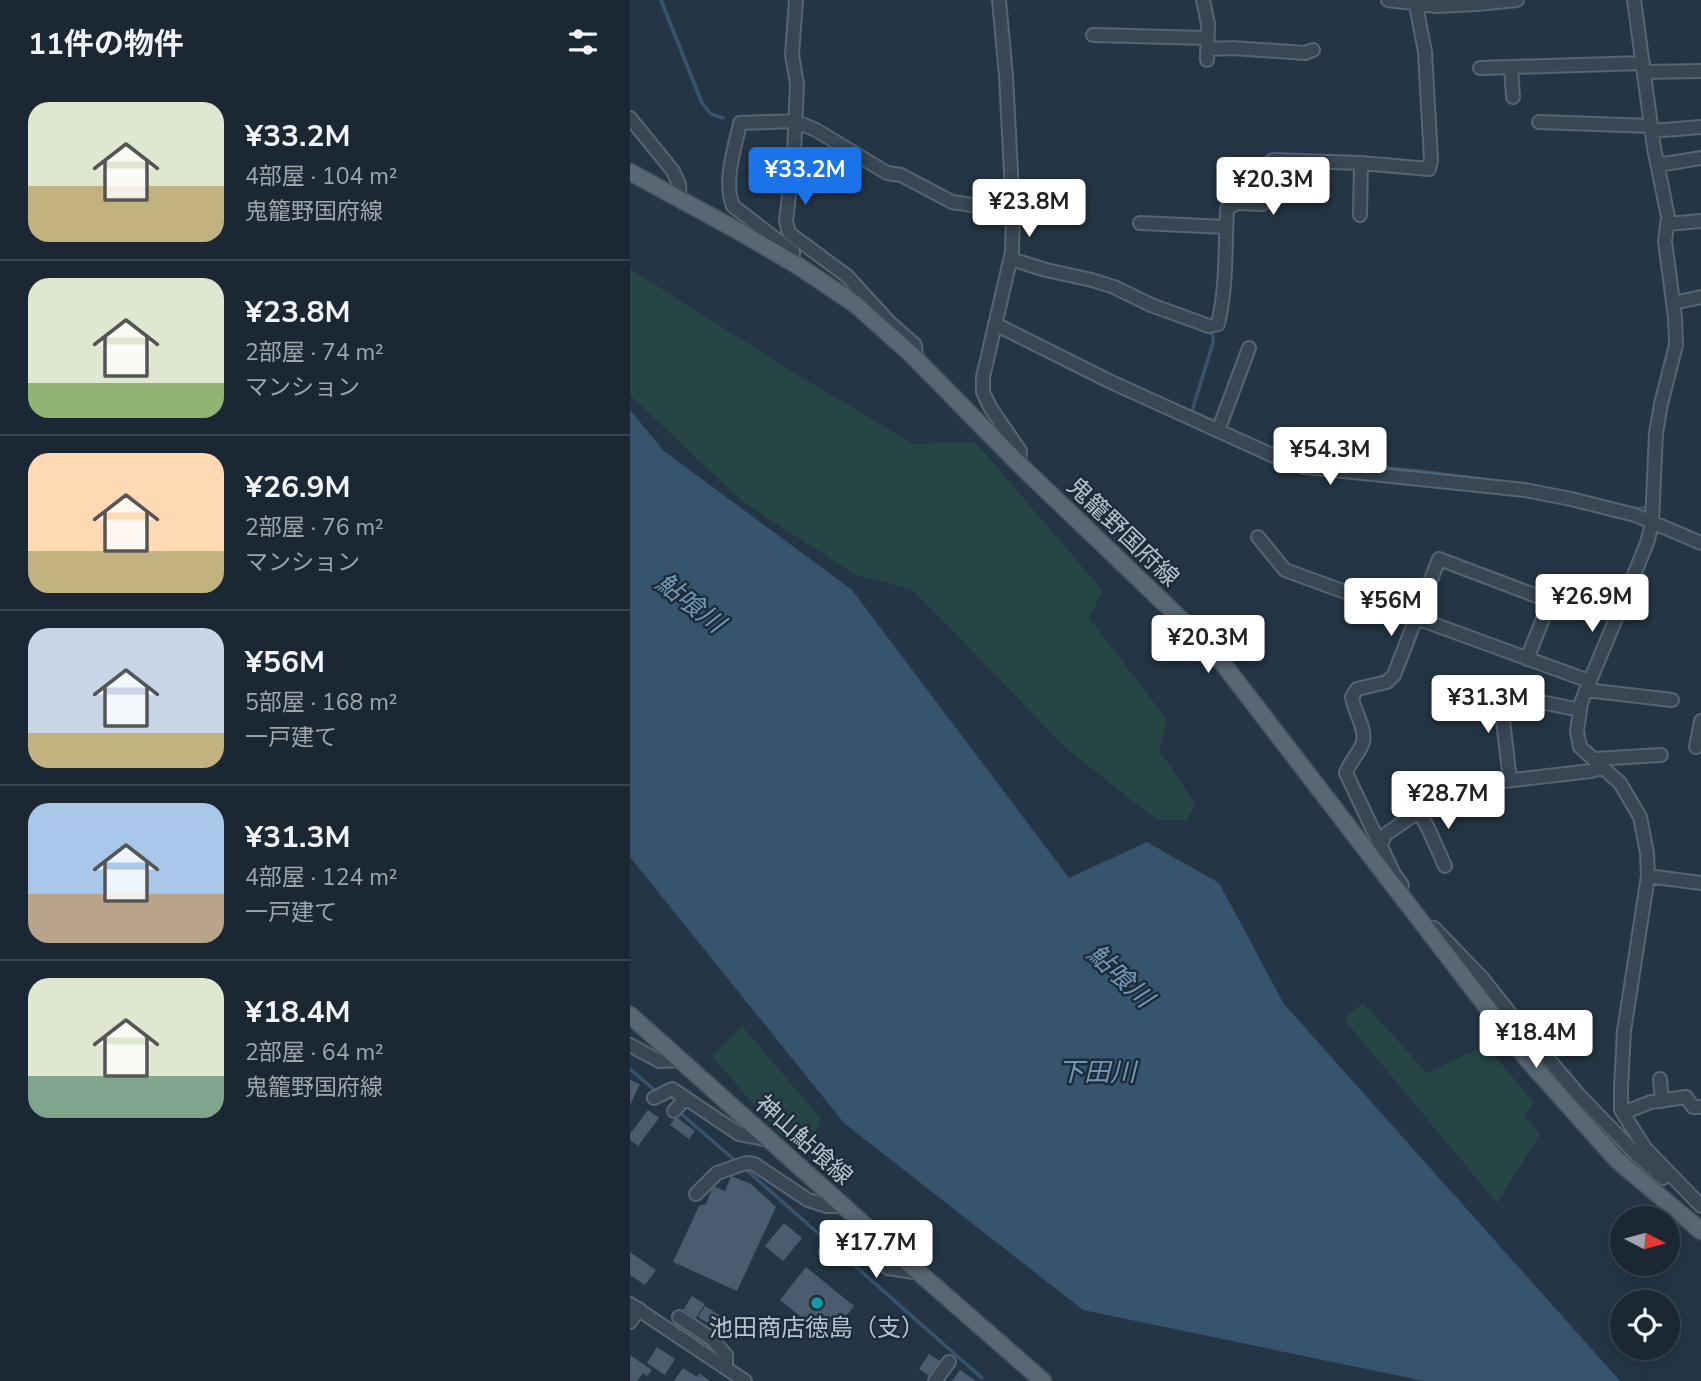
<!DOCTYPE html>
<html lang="ja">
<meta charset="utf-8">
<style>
:root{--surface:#1b2834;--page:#283440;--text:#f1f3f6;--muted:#a0a6ac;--line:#39444f;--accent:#1a73e8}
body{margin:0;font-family:"Nunito Sans","Noto Sans JP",sans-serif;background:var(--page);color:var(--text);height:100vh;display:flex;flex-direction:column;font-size:26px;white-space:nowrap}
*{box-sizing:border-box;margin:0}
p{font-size:23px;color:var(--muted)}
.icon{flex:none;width:38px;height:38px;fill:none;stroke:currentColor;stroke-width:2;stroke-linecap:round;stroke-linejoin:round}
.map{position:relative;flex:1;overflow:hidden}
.panel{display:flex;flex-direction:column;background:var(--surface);width:630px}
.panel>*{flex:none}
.needle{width:46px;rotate:96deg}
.controls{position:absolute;left:980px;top:1206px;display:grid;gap:14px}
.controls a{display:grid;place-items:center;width:70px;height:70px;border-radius:50%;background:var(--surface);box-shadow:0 4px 18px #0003,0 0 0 2px var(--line);font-size:35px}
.price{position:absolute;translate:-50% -60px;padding:0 16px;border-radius:7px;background:#fff;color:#222;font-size:23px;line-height:46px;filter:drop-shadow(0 2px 4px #0008)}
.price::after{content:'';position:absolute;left:50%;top:42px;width:21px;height:16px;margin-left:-10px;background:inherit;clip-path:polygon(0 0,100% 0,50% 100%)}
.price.current{background:var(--accent);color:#fff}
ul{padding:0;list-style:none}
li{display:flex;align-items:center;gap:21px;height:175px;padding:0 28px}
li+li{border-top:2px solid var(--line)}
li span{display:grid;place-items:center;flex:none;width:196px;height:140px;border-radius:21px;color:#555}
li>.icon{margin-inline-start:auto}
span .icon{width:84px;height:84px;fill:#fffc;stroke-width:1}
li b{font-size:30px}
h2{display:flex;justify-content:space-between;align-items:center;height:84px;padding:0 28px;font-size:30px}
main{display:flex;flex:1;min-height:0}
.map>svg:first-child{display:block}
</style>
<main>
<section class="panel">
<h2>11件の物件<svg class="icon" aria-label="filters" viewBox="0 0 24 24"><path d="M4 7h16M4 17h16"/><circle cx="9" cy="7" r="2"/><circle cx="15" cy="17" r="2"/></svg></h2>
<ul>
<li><span style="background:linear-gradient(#dfe7d0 60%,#c2b280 0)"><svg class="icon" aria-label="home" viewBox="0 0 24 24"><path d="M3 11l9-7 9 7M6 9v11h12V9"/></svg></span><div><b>¥33.2M</b><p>4部屋 · 104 m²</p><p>鬼籠野国府線</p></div></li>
<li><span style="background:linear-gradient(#dfe7d0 75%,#8fb573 0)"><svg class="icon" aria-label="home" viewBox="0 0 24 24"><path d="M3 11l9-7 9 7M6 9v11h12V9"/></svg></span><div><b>¥23.8M</b><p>2部屋 · 74 m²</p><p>マンション</p></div></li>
<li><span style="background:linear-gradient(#ffd9b3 70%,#c2b280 0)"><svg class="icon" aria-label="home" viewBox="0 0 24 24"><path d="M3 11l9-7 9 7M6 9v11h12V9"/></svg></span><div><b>¥26.9M</b><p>2部屋 · 76 m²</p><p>マンション</p></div></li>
<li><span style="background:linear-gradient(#c9d6e8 75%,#c2b280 0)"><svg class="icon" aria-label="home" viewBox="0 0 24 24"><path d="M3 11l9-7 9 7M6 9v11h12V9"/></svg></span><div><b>¥56M</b><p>5部屋 · 168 m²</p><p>一戸建て</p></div></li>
<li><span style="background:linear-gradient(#a9c7e8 65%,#b9a48a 0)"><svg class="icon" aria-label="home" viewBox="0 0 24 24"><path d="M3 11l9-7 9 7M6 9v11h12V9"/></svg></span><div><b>¥31.3M</b><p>4部屋 · 124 m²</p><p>一戸建て</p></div></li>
<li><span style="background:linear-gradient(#dfe7d0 70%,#7fa58c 0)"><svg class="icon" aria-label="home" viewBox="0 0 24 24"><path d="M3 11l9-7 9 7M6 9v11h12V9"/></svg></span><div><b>¥18.4M</b><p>2部屋 · 64 m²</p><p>鬼籠野国府線</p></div></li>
</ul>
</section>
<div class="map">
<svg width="1071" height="1381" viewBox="0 0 1071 1381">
<rect width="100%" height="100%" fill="#243645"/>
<path fill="#264646" d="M0 269 166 374 284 444 345 442 473 591 459 618 537 720 529 751 544 771 565 804 557 820H527L437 749 283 590 224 574 112 501 3 398 0 394Z
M733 1003 797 1073 856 1045 903 1102 895 1117 910 1134 867 1203 714 1019Z
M112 1026 191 1119 178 1155 146 1130 82 1056Z"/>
<path fill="#36546e" d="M0 410 34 451 222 590 439 878 517 842 589 883 654 1004 990 1381H794L453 1310 214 1123 0 857Z"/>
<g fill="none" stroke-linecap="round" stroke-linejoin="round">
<path stroke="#36546e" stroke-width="3.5" d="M31 0 72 103 81 114 93 118
M570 329 583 334V343L562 411 584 421
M649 452 678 460 789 471 866 481
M1004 509 1018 507
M0 1069 28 1093
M49 1112 107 1162
M113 1167 352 1378"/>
</g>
<path fill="#4a5d6f" d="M0 1080 10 1084 0 1105Z
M18 1110 29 1118 8 1146 0 1140V1134Z
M46 1117 65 1131 59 1139 40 1125Z
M101 1176 121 1184 146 1207 107 1291 43 1262 69 1206 76 1204 83 1186 95 1191Z
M154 1223 172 1238 153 1261 135 1246Z
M0 1252 26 1270 15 1285 0 1275Z
M176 1267 224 1306 198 1339 150 1300Z
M62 1296 75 1304 66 1318 53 1310Z
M75 1306 92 1317 84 1327 68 1317Z
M27 1347 45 1359 35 1375 17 1363Z
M299 1354 310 1361 299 1376 289 1369Z
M0 1355 22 1370 17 1376 13 1373 7 1381H0Z
M53 1368 67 1377 69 1373 80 1381H44Z
M330 1370 346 1381H322Z"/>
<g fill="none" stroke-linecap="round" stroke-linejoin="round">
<g stroke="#576572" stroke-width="16">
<path id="minor" d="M166 0 162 55 167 84 164 153 156 221 159 233 217 276 259 322 285 345 286 359
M369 0 376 76 383 211 382 252 353 377V392L360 407 390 451 389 464
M573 0 578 24 577 60
M758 0 806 6 847 4 887 0
M1004 0 1024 148 1038 217 1035 241 1045 318 1046 345 1031 404 1026 433 1022 523 1017 543 993 602 956 690 951 703 947 731 950 747 990 783 1010 817 1017 853 1018 876 994 1031 991 1087V1110L1015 1148 1071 1206
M463 35 577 38
M577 49 603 48 675 53 683 50
M881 67 883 97
M850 68 1013 63
M1014 72 1071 71
M0 118 43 171 49 184 50 199
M909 122 1021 126
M1022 131 1071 127
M1028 165 1071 158
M730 215 731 163
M510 223 596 227
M1037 224 1071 221
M381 259 416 270 462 280 484 287 521 305 579 326 588 324C597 286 595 248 597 209L607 203 632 204 636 194 637 165 643 160 731 163 799 169 801 160 795 52 785 0
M163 263V252L103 206C93 181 105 148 110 123L165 121 186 130 257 173 271 175 322 202 383 211
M1043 303 1071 297
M365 324 479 381 655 461 675 467 895 490 941 499 1005 515 1071 543
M588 431 619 348
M628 537 655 570 959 681
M869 686 880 780
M956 690 1042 700
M871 706 916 703 950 710
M1066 747 1071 721
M964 759 1031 755
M789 812 798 828 815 866
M751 844 756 834 810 797 839 785 961 771 973 768
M1018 876 1071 883
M772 885 764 874 716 773C720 761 731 751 733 742 736 727 724 712 722 697L727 689 757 682 764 675 809 559 920 601 897 659
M804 928 853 979 886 1021 949 1095 1006 1154 1033 1178
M0 1045 29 1061 51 1060
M1030 1079 1032 1101
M24 1098 42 1089 109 1134 139 1140
M44 1111 56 1098
M993 1113 1021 1102 1056 1097 1063 1107H1071
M66 1194 87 1173 116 1163 124 1164 178 1200 197 1206H213
M196 1252 208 1242 215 1243 223 1246 244 1258 258 1268 290 1273
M0 1304 115 1381
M49 1317 82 1339 96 1355V1368
M0 1322 9 1309
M305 1381 319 1362"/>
</g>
<g stroke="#455361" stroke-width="19">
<path id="major" d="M0 172 112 233 170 267 225 304 282 355 389 464 581 648 896 1058 987 1160 1071 1231
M0 1015 238 1228 413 1381"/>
</g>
<use href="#minor" stroke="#394754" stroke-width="12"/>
<use href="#major" stroke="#576774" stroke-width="16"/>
</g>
<circle fill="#0f9aa8" stroke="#1d2c3a" stroke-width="2.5" cx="187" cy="1303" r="7"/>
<g text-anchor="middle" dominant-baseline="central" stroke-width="5" stroke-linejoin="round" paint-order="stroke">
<g font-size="24" fill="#b6c2ce" stroke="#1d2c3a">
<text transform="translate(493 532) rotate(44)">鬼籠野国府線</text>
<text transform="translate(174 1140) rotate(42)">神山鮎喰線</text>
</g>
<g font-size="24" fill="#b6c2ce" stroke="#1d2c3a">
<text x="187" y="1328">池田商店徳島（支）</text>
</g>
<g font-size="26" font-style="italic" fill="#7396b4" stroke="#1d2c3a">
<text transform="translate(60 603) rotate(38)">鮎喰川</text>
<text transform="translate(490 976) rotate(43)">鮎喰川</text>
<text x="467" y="1072">下田川</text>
</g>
</g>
</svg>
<div class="controls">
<a><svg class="needle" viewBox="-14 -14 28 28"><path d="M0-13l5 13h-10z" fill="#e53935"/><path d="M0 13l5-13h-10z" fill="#a0a6ac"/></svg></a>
<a><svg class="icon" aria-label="locate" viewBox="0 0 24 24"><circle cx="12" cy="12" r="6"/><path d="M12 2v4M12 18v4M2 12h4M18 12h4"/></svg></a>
</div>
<b class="price current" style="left:175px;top:207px">¥33.2M</b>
<b class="price" style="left:643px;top:217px">¥20.3M</b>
<b class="price" style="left:399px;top:239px">¥23.8M</b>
<b class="price" style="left:700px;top:487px">¥54.3M</b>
<b class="price" style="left:962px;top:634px">¥26.9M</b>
<b class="price" style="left:761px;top:638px">¥56M</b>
<b class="price" style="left:578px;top:675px">¥20.3M</b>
<b class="price" style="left:858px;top:735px">¥31.3M</b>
<b class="price" style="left:818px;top:831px">¥28.7M</b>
<b class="price" style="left:906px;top:1070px">¥18.4M</b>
<b class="price" style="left:246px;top:1280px">¥17.7M</b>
</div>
</main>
